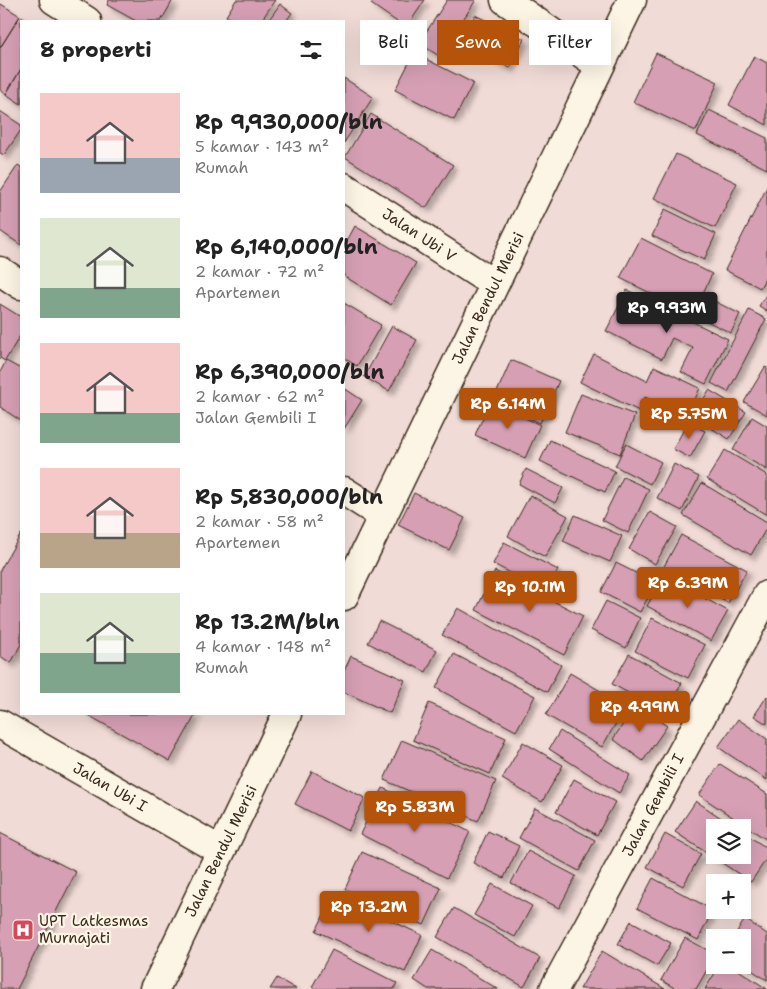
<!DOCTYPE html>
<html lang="id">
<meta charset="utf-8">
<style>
:root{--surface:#fff;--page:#f6f6f6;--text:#222;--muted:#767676;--accent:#b45309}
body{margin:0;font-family:"Shantell Sans",sans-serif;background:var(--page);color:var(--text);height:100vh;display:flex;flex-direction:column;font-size:19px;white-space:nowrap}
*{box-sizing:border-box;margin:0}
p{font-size:16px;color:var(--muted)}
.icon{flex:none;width:28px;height:28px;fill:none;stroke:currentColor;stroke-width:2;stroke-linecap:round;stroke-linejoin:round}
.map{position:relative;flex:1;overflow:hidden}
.side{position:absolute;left:20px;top:20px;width:325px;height:695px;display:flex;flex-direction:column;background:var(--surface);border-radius:0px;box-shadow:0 5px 20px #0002}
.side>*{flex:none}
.banner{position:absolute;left:360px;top:20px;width:331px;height:45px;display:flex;gap:10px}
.fabs{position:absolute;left:706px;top:819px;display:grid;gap:10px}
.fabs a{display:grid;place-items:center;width:45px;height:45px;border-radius:0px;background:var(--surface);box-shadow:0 5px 20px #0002;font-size:25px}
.price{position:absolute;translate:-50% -42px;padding:0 11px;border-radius:5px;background:var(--accent);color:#fff;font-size:16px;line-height:32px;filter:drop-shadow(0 1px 2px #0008)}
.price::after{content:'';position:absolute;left:50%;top:30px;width:15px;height:11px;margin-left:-8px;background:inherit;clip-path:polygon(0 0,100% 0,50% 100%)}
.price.current{background:#222;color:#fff}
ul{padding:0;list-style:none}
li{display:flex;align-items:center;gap:15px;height:125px;padding:0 20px}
li span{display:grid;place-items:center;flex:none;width:140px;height:100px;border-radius:0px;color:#555}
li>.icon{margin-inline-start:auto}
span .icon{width:60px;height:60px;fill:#fffc;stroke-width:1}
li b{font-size:21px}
h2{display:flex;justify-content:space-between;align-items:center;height:60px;padding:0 20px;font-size:21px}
.chip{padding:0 18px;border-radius:0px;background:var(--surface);box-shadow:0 5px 20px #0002;font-size:18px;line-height:45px}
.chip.current{background:var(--accent);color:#fff}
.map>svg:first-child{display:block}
</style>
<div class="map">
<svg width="767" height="989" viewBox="0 0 767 989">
<defs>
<filter id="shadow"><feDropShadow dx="4.5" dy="4.5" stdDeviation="2.5" flood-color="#0004"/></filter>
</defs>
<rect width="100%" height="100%" fill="#f1dbd6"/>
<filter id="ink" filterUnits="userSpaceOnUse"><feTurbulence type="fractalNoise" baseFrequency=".02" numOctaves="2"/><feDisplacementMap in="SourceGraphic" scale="10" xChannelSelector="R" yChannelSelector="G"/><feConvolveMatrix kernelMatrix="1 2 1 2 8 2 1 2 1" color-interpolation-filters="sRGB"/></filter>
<g filter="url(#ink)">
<path fill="#d69fb4" stroke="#3b2a1e" filter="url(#shadow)" d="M109 0H173L161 21H136L107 5Z
M236 0H275L261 21H235L226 16Z
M374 0H425L406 28 371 4Z
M447 0H476L439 56 419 43Z
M1 4 20 16 0 48V7Z
M280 4 292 13 286 21H268Z
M475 15 524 39 510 68 461 44Z
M20 16 29 21H21V69L6 94 0 90V48Z
M414 53 473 83 454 120 395 90Z
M656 53 718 82 696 131 633 102Z
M754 56 767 63V125L729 105Z
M21 69V104L6 94Z
M344 78 373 97 344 143Z
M709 110 767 138V169L697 135Z
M0 111 21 125V130L4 155 0 153Z
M371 114 453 165 426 208 345 157Z
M676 154 737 183 715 228 654 198Z
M18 165 21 167V245L0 231V192Z
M767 187V275L760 288 725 270Z
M665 209 716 234 704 260 652 236Z
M355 226 416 263 391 305 344 276V246Z
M641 238 712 274 702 295 740 314 731 333 620 278Z
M627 290 728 339 706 384 681 372 693 348 672 338 662 359 606 331Z
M767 293V311L759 306Z
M344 303 381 325 357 366 344 358Z
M0 304 21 317V334L5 361 0 358Z
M749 310 766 319 728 392 711 383Z
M392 326 417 340 389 391 364 377Z
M594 354 647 381 654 366 700 388 687 417 645 397 639 411 580 382Z
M511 360 559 381 540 423 493 401Z
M6 361 21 369V421L0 407V372Z
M765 367 767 368V415L744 402Z
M344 388 362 400 344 429Z
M709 390 746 412 729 439 693 417Z
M581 394 635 415 620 454 565 432Z
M490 402 540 425 525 458 475 435Z
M752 417 767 426V470L733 450Z
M688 422 705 431 690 458 673 449Z
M550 440 615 471 605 492 540 461Z
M626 444 661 462 650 484 615 466Z
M725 450 767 475V515L707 479Z
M674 464 699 477 682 511 657 498Z
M526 469 563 488 555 503 519 484Z
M623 477 649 489 628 533 602 520Z
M702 483 767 522V527L751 555 683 515Z
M414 493 465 518 449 550 398 525Z
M530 495 568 516 545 557 508 536Z
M650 512 677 527 655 564 629 549Z
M575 515 622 536 610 562 563 541Z
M21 534V644L11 663 0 656V570Z
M681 535 747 570 728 603 663 568Z
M504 542 558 570 547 591 493 564Z
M616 563 656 583 640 612 601 592Z
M495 571 583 616 564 655 476 610Z
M664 576 728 611 711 641 647 606Z
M606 601 640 618 626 648 591 630Z
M458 608 561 665 547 692 442 635Z
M652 618 705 645 688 678 635 651Z
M379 621 437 650 426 672 368 643Z
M454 654 535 696 516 731 436 688Z
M629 654 682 683 665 713 612 684Z
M351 656 405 680 390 713 344 692V671Z
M570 673 626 706 602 747 546 715Z
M767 696V724L754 716Z
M429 703 506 738 490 774 413 740Z
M636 705 667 726 643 761 613 739Z
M86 714H196L170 761Z
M738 719 767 739V780L718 747Z
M560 731 630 775 619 793 549 749Z
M402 740 496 781 478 821 384 780Z
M523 742 563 765 542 802 502 779Z
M720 764 767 794V840L699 795Z
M312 771 365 798 348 831 295 804Z
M574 779 615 802 597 835 556 812Z
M383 788 470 832 447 878 360 834Z
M696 801 736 828H715V855H742V832L767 848V858L751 882 675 832Z
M535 808 595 840 579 871 519 838Z
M488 831 519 846 504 878 473 863Z
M0 833 76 872 17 989H0Z
M665 834 701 854 683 886 647 867Z
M528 851 576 876 559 908 511 883Z
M362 852 441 888 424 925 345 889Z
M653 878 713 910 698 940 637 908Z
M492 884 532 906 515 937 474 915Z
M334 894 422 935 405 972 316 931Z
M454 908 540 958 524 987 437 937Z
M745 919 767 934V980L742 964V938H733Z
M631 921 671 943 657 966 618 944Z
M685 938 715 954V956L696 989H676L661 980Z
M332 950 397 983 394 989H315L312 987Z
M432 950 498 989H428L414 980Z
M602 951 665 989H580Z
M720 965H731L767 989H705Z
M277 978 296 989H270Z"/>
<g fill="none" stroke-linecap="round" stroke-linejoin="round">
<g stroke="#3b2a1e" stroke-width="31">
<path id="minor" d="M54 0 87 21
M505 0 600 66
M344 187 494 284
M0 271 21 285
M344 491 383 516
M344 596 632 0
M0 724 221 851
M155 989 287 714
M554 989 767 595"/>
</g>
<use href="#minor" stroke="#fcf5e5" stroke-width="28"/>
</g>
</g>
<defs>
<g id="hospital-square" transform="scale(1.125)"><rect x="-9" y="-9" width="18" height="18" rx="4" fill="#d1495b" stroke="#fcf5e5"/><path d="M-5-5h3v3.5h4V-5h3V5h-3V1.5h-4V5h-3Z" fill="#fff"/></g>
</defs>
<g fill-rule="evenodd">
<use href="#hospital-square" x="23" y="930"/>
</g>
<g text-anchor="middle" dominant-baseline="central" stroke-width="4.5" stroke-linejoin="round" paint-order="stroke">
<g font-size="15" fill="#3b2a1e" stroke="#fcf5e5">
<text transform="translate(419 235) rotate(33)">Jalan Ubi V</text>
<text transform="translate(488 298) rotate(-64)">Jalan Bendul Merisi</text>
<text transform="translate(110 787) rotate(30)">Jalan Ubi I</text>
<text transform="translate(653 805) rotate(-62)">Jalan Gembili I</text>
<text transform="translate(221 851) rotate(-64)">Jalan Bendul Merisi</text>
</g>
<g font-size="15" fill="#3b2a1e" stroke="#fcf5e5" text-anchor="start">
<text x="39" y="921">UPT Latkesmas<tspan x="39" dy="17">Murnajati</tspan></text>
</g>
</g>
</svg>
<div class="fabs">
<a><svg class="icon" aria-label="layers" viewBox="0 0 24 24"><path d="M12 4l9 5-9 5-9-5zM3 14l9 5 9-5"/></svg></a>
<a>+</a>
<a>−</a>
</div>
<b class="price current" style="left:667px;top:334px">Rp 9.93M</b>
<b class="price" style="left:508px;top:430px">Rp 6.14M</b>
<b class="price" style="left:689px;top:440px">Rp 5.75M</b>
<b class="price" style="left:688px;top:609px">Rp 6.39M</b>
<b class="price" style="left:530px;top:613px">Rp 10.1M</b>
<b class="price" style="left:640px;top:733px">Rp 4.99M</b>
<b class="price" style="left:415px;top:833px">Rp 5.83M</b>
<b class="price" style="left:369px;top:933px">Rp 13.2M</b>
<div class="banner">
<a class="chip">Beli</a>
<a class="chip current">Sewa</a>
<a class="chip">Filter</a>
</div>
<section class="side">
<h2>8 properti<svg class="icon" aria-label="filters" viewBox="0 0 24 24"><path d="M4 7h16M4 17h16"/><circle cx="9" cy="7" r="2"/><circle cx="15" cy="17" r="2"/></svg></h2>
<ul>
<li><span style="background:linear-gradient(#f6c9c9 65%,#9aa5b1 0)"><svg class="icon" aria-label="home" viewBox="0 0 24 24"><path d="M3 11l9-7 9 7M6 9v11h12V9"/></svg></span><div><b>Rp 9,930,000/bln</b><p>5 kamar · 143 m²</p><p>Rumah</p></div></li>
<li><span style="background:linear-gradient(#dfe7d0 70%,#7fa58c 0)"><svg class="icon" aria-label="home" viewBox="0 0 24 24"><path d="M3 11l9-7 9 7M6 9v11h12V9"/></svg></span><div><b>Rp 6,140,000/bln</b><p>2 kamar · 72 m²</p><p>Apartemen</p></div></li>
<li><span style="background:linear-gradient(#f6c9c9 70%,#7fa58c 0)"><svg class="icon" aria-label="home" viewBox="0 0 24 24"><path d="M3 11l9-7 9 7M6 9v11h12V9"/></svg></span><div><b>Rp 6,390,000/bln</b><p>2 kamar · 62 m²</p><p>Jalan Gembili I</p></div></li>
<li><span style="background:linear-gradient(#f6c9c9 65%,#b9a48a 0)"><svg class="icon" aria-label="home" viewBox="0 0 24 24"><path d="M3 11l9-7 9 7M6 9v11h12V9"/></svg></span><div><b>Rp 5,830,000/bln</b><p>2 kamar · 58 m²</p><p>Apartemen</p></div></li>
<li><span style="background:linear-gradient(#dfe7d0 60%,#7fa58c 0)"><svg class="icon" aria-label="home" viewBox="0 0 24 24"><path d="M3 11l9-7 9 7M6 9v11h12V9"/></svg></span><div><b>Rp 13.2M/bln</b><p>4 kamar · 148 m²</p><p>Rumah</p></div></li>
</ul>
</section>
</div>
